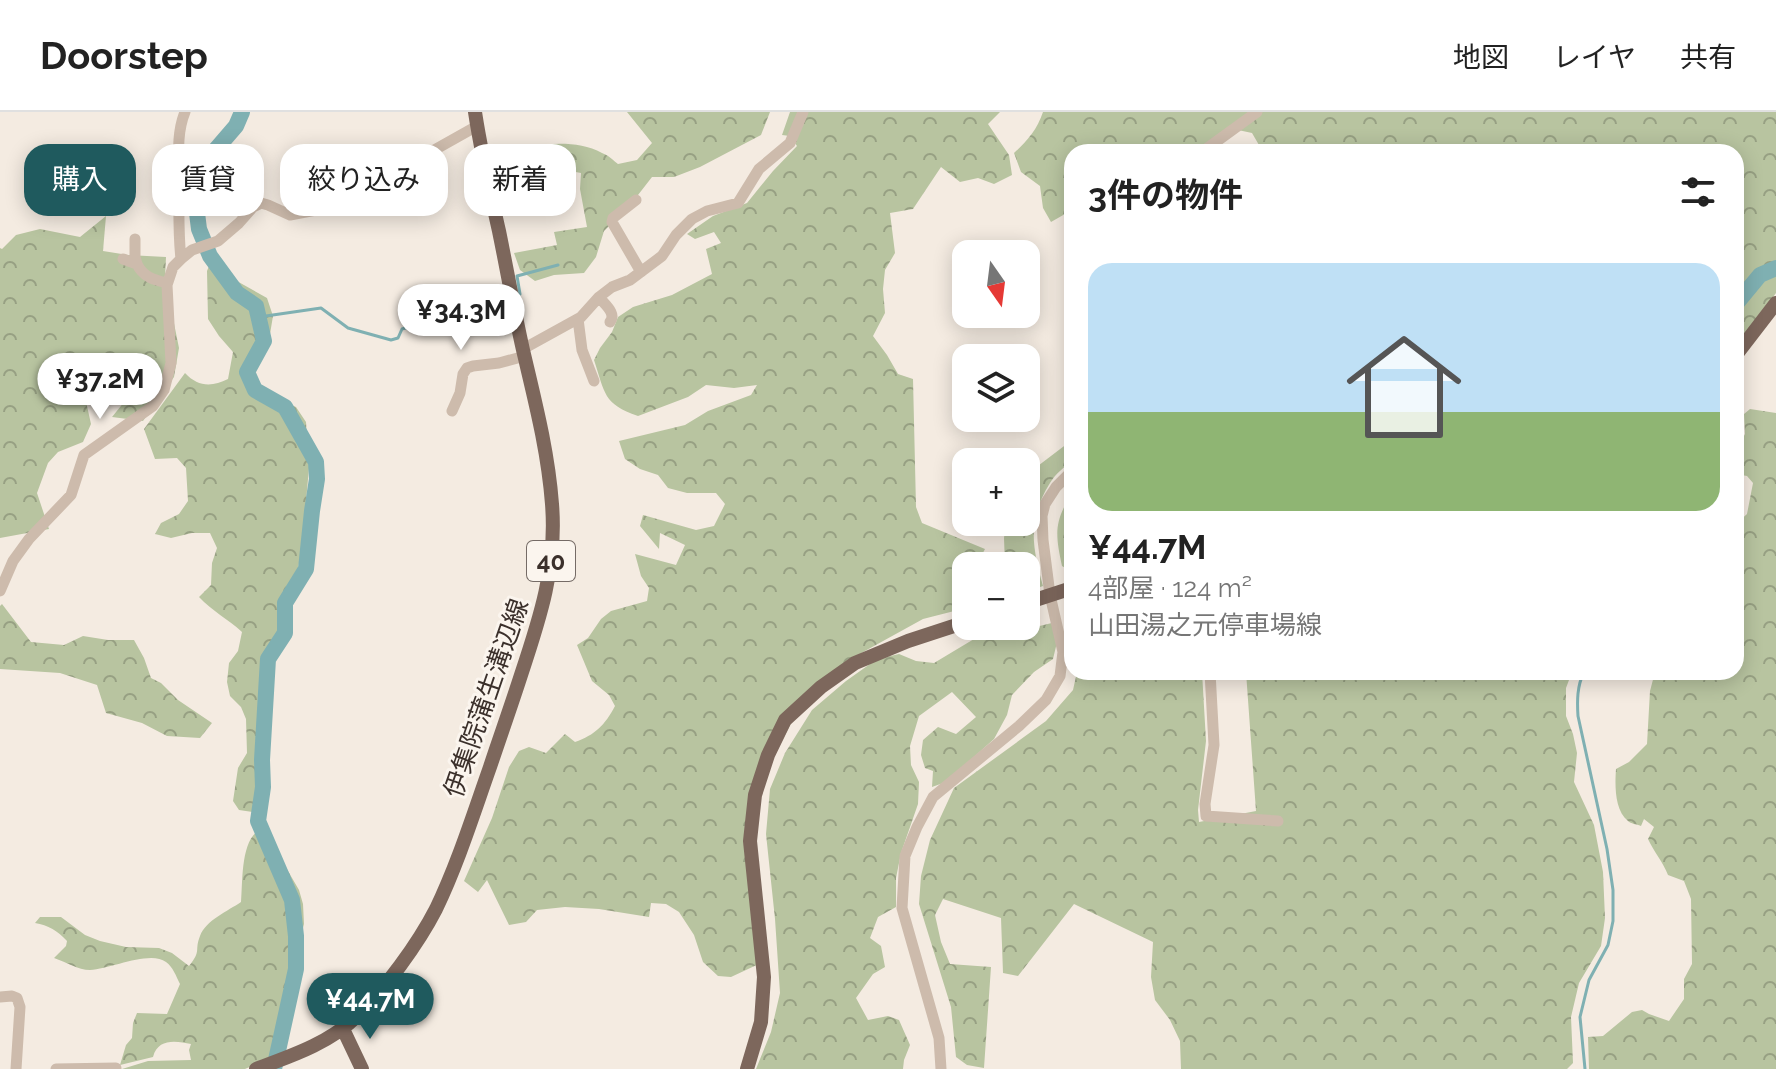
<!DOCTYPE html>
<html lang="ja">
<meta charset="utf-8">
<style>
:root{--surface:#fff;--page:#f2f2f2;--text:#222;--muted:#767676;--line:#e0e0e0;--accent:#1f5a5e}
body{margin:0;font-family:Raleway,"Noto Sans JP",sans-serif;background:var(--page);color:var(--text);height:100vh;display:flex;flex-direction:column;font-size:30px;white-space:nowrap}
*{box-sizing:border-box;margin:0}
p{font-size:26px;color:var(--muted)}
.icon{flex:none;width:44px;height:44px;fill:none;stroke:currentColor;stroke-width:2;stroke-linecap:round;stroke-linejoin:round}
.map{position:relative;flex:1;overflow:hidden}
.drawer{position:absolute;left:1064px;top:32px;width:680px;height:536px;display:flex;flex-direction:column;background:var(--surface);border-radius:24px;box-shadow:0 4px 20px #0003}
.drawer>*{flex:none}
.top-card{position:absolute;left:24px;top:32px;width:760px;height:72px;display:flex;gap:16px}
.needle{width:52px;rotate:166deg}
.tools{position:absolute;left:952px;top:128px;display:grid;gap:16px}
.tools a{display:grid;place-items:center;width:88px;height:88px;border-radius:16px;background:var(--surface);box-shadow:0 4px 20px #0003;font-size:40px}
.price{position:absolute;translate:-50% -68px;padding:0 18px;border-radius:28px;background:#fff;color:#222;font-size:26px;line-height:52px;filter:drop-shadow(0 2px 4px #0008)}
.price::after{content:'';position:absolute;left:50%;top:48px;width:24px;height:18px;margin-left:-12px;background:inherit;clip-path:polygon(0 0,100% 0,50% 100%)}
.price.active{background:var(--accent);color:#fff}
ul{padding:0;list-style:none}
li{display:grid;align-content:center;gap:16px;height:424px;padding:0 24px}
li span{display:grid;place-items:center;height:248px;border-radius:24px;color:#555}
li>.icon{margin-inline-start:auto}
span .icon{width:144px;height:144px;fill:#fffc;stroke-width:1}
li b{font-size:34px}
h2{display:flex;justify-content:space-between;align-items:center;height:96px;padding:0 24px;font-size:34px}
.pill{padding:0 28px;border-radius:24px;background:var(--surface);box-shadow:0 4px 20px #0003;font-size:28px;line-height:72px}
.pill.active{background:var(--accent);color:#fff}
header{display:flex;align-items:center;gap:48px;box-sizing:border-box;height:112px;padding:0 40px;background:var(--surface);border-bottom:2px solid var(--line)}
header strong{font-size:38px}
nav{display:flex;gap:44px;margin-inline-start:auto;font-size:28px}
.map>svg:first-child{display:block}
</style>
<header>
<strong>Doorstep</strong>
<nav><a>地図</a><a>レイヤ</a><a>共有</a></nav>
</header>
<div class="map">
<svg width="1776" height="957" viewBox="0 0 1776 957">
<defs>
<pattern id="forest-crowns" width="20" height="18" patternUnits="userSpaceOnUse" patternTransform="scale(2)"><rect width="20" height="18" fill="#b8c4a0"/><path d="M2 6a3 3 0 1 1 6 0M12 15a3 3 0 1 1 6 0" fill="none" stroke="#97a083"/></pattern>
</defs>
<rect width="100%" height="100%" fill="#f4ebe1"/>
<path fill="url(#forest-crowns)" d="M627 0H770L761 23 700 55 674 65H652L631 92 604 119 596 145 584 161 554 163 535 169 520 158 514 141 557 133 554 120 587 115 580 77 581 61 554 56 533 47 495 40C528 35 570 24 602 41 608 43 613 48 618 52L637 48 652 31Z
M790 0H1000L988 12 1009 43 1012 63 994 72 978 66 960 70 941 55 913 97 890 101 895 141 885 158 883 177 885 201 873 224 887 243 898 262 913 267 916 395 922 411 985 437 976 454H966V496L923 507 845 550 807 581 752 686 761 851 731 865 718 864 703 850 694 823 679 800 666 792 651 791 649 805 599 797 565 795 537 798 526 810 509 813 487 768 478 780 464 769 492 706 509 655 519 639 529 635 546 641 565 622 575 630C595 623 605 613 615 594L609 583 592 569 577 533 588 526 601 507 611 499 647 489 649 476 641 464 635 442 676 453 685 433 660 421 659 437 640 414 643 403 696 418 714 414 725 392 716 381H687L668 376 658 363 640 357 625 347 619 329 685 313 708 299 751 283 757 273 734 276 706 273 688 285 638 304C603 292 605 281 594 248L600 236 612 220 618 205 633 195 672 183 712 162 706 137 721 131 714 120 695 127 687 122 713 104 747 91 773 59 797 34 790 24 782 23Z
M1043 0H1776V181L1742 228 1736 224V40H1263L1252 21 1238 18 1191 40H1072V87L1065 102 1051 110 1043 96 1040 74 1021 60 1014 41C1027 29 1037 18 1043 0Z
M106 104 103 139 128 143 166 145 165 167 179 236 174 265 143 309 112 305 129 284 93 272 85 285 91 312 83 330 58 340 48 351 37 381 49 417 0 426V136L2 137 16 123 40 117 80 125Z
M213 144 235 168 267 186 273 204 269 228 253 243 250 256 266 281 296 295 306 310 309 356 302 434 298 457 281 493 258 649 260 701 239 698 233 689 238 656 247 641 246 607 241 595 230 584 227 570 229 551 238 539 242 520C228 507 212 499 199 485L211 473 212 451 217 436 210 421H192L171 426 155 422 161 411 179 402 188 389 186 356 177 346 155 347 144 317 185 261C198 275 212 275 228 267L233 240 219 224 208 207 207 159Z
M1750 297 1776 301V957H1589L1588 925 1603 924 1632 900 1642 898 1649 902 1669 909 1684 887V867L1692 852 1691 787 1684 769 1668 763C1663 750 1654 740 1648 727L1654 715 1644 707 1641 714C1636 712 1631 712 1628 709 1614 698 1615 672 1616 657L1629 650 1647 632 1650 579 1655 560H1736V412L1747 402 1753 371 1747 364 1736 362V339L1745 322 1744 302Z
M1072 328V348C1065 355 1055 362 1050 371 1027 408 1032 434 1043 474L1026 480V454H1005L1004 426 1006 410H1026V363Z
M1072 381V460L1062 454C1055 421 1054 410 1072 381Z
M2 492 31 530 64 533 83 524 108 528H134L144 546 151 566 161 571 178 588 212 611 200 626 167 624 142 611 106 601 97 573 60 561 0 557V494Z
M1056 510 1059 522 1053 547 1034 560 1012 583 1007 603 994 627 946 670 932 675 933 659 925 656 921 643 923 628 938 615 956 622 976 605 952 580 919 604 910 634 911 653 919 670 918 692 901 741 896 766V795L878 805 870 826 881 834 885 855 873 862 856 886 868 908 888 904 899 908 910 933 904 948 903 957H756L771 920 780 881 775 807 766 722 770 677 785 641 812 598 846 569 877 547 899 542 916 549 934 551 974 527 1001 514H1016L1019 519Z
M1077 560H1202L1206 629 1198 698 1199 710 1256 699 1246 560H1572L1566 576V604L1573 622 1577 641 1574 670 1594 713 1603 760 1605 806 1601 834 1579 871 1571 905 1573 951 1567 957H1181L1180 929 1170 908 1155 888 1151 865 1153 830 1074 792 1018 864 1003 861 1001 806 943 787 935 803 941 830 950 852 991 855 984 956 967 953 956 945 951 895 919 792 921 764 930 728 954 676 1046 609 1073 578Z
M263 716 299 778 303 792 304 812 270 946 245 957H122L148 949 191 948 189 938 191 932C176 929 158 926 153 945L120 953 126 933 132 926 133 911 137 901 167 902 180 872C176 864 173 855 166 850 150 838 111 857 90 858 78 858 66 850 54 846L66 834 67 829C58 819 48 813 35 811L40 805H61L85 823 100 829 126 835 159 836 172 841 189 854C202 838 194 839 200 824 206 808 228 799 241 790 243 769 240 724 263 716Z"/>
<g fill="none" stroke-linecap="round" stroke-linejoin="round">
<path stroke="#7fb0b2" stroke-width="3" d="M520 182 517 164 558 153
M259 205 321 196 348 216 391 228 398 226 402 217 459 200 494 206 507 194
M1584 560C1577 574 1577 589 1578 604L1607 737 1613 778V809L1608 833 1589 868 1580 905 1585 957"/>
<path stroke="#7fb0b2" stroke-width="16" d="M242 0 236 14 205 50 197 101 199 117 210 144 237 181 256 194 264 229 247 260 255 278 285 295 316 350 317 367 312 399 306 457 285 491V521L268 547 262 648 263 675 258 709 292 788 296 824V857L274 957
M1736 192 1760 163 1776 156"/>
<path stroke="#cdbbac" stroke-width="11" d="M1202 40 1257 0
M636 88 613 106 612 110 641 160
M135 127V145L137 152
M123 147 137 152C143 165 154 168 167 171
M181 147C178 121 179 96 179 70 179 47 176 22 185 0
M599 185C604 192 617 201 610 210
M578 207 582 238 594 269
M523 237 581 205 599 185 612 175 630 168 662 144 676 123 692 107 707 99 738 91 759 57 790 31 803 0
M452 299 460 281 463 262 467 256 473 254 499 251 525 244
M0 479 13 449 29 427 71 383 84 343 153 294 164 278 171 251 167 173 173 155 181 147 192 138 218 129 239 111 253 95 261 91 268 93 290 103 399 82 404 55 477 14
M1210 560 1214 633 1205 692 1206 704 1278 709
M0 885 12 884 17 886 20 895 16 957
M56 957 116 956
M941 957 939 926 902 796 905 744 917 715 933 685 1019 614 1046 588 1060 564 1063 540 1050 483 1043 428 1042 404 1045 392 1056 375 1072 359"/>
<path stroke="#7d675c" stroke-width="14" d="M1736 243 1776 191
M1026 491 1072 476
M343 917 362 957
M256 957C291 944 330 931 357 904 385 877 418 832 436 797 458 751 473 703 490 655 500 625 511 594 521 563 540 506 557 455 552 392 548 339 535 289 523 238 514 198 507 158 499 119 490 79 481 40 475 0
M747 957 761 910 764 865 750 729 755 683 768 643 785 608 821 575 855 551 908 529 966 510"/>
</g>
<g text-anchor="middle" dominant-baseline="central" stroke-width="6" stroke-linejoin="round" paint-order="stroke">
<rect fill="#fbf5ee" stroke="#756b66" stroke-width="2" x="527" y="429" width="48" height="40" rx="6"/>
<g font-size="24" font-weight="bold" fill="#3b302b">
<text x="551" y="449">40</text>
</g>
<g font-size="26" fill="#3b302b" stroke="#fbf5ee">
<text transform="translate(486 586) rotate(-71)">伊集院蒲生溝辺線</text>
</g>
</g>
</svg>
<div class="tools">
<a><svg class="needle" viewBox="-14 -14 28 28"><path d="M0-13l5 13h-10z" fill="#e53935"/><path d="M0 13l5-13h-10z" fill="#767676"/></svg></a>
<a><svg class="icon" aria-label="layers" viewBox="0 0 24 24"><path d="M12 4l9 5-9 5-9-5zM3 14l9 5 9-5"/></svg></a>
<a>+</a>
<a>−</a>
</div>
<b class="price" style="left:461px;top:240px">¥34.3M</b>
<b class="price" style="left:100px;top:309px">¥37.2M</b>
<b class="price active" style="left:370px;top:929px">¥44.7M</b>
<div class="top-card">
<a class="pill active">購入</a>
<a class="pill">賃貸</a>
<a class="pill">絞り込み</a>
<a class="pill">新着</a>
</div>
<section class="drawer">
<h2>3件の物件<svg class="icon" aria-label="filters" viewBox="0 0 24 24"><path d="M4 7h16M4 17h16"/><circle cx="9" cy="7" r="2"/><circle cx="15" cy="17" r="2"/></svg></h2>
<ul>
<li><span style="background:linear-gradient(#bfe0f5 60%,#8fb573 0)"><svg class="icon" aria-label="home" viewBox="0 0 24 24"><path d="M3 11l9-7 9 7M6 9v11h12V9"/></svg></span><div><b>¥44.7M</b><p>4部屋 · 124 m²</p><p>山田湯之元停車場線</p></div></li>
</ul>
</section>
</div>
